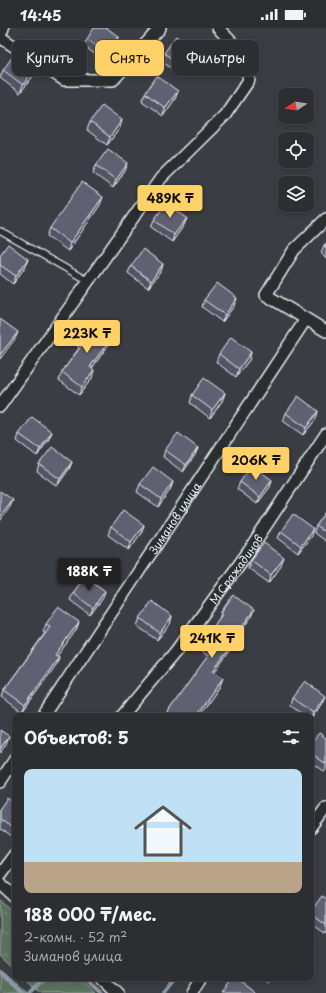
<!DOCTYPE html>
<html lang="ru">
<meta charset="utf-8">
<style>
:root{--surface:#2c2e32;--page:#383a3e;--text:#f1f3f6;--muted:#a6a8ac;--line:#484a4d;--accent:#ffd166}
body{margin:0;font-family:"Playpen Sans",sans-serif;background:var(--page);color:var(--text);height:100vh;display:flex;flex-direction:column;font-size:15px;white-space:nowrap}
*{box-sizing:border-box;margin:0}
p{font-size:13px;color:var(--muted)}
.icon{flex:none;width:22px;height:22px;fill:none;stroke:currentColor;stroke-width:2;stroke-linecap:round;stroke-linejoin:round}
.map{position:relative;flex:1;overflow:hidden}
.sheet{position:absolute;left:12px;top:685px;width:302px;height:268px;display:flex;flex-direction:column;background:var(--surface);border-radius:8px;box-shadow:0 2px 6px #0003,0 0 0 1px var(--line)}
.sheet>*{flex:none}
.guide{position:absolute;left:12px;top:12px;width:302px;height:36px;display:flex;gap:8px}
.needle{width:26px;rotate:258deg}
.tools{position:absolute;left:278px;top:60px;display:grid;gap:8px}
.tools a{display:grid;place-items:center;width:36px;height:36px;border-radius:8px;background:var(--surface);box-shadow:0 2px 6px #0003,0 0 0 1px var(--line);font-size:20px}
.price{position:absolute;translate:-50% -34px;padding:0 9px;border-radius:4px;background:var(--accent);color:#111;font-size:13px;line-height:26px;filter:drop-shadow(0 1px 2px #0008)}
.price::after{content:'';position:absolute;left:50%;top:24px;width:12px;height:9px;margin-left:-6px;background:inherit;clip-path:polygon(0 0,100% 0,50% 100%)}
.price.selected{background:#222;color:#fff}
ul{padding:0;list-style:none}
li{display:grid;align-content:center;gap:8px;height:212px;padding:0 12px}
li+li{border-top:1px solid var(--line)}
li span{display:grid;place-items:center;height:124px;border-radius:8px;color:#555}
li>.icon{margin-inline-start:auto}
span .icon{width:72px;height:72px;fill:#fffc;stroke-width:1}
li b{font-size:17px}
h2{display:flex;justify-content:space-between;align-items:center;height:48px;padding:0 12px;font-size:17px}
.tag{padding:0 14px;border-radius:8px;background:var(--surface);box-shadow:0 2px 6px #0003,0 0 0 1px var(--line);font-size:14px;line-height:36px}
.tag.selected{background:var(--accent);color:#111}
.status{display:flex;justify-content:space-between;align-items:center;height:28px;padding:0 20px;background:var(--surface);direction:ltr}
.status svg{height:11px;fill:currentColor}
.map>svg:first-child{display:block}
</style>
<div class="status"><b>14:45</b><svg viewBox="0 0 49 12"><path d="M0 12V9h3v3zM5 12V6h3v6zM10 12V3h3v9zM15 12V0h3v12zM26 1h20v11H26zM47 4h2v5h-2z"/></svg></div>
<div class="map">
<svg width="326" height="965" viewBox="0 0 326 965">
<defs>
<pattern id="grass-tufts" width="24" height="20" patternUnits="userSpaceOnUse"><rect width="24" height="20" fill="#5a715d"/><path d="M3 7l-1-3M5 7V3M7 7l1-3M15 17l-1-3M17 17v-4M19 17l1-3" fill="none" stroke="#728675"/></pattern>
</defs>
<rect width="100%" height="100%" fill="#3a3d43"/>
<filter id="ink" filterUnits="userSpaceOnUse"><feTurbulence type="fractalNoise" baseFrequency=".025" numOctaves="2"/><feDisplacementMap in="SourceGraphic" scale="8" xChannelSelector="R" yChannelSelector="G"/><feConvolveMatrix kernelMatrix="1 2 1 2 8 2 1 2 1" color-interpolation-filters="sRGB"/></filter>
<g filter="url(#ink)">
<path fill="url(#grass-tufts)" stroke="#a1b1aa" d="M0 872 15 886V940L0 926Z
M0 940 28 965H0Z
M31 950H80L96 965H40L28 953Z"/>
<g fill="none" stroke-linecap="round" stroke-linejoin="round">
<path stroke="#8c9ba7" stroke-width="4" d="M0 943 23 965
M85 950 102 965
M30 965 44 950
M163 965 175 950"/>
<g stroke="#e8f1f8" stroke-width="8">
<path id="lane" d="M0 203 88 253"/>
</g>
<g stroke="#e8f1f8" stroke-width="14">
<g id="street">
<path d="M0 9 64 52H113L160 0"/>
<path d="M326 191 294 222 266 267 326 303"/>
<path d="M0 378 161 150 225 87 249 52 244 27 218 0"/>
<path id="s1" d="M43 688 306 291"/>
<path id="s2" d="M122 688 176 623 249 523 326 406"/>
<path d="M0 754 15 731"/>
<path d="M311 800 326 780"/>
<path d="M0 846 15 826"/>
<path d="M0 855 15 869"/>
<path d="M102 950 118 965"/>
<path d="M192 965 201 950"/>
</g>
</g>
<g stroke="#e8f1f8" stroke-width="18">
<path id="secondary" d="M0 2 1 0"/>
</g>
<use href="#lane" stroke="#2a2d2e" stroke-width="5.5"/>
<use href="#street" stroke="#2a2d2e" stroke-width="11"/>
<use href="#secondary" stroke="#2a2d2e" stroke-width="15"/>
</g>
<path fill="#535363" stroke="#e8f1f8" d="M119 9 117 16 104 33 84 18 87 11Z
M164 25 194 31 182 48 161 33Z
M35 40 33 48 20 65 0 50 3 42Z
M178 63 175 71 163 88 142 73 145 65Z
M90 94 120 100 107 117 87 102Z
M96 137 125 143 113 160 93 145Z
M100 177 68 223 47 208 50 200Z
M187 190 184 197 172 214 151 199 154 192Z
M326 215V231L321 225 324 217Z
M0 227 28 231 25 239 13 256 0 246Z
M163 236 161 243 148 260 128 245 131 238Z
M237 270 234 278 222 294 202 279 204 272Z
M79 311 109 316 92 340V350L79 367 59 352 62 344 79 320 77 318Z
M251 324 249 332 236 349 216 334 219 326Z
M225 365 222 373 210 390 190 375 192 367Z
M318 383 316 391 303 407 283 393 286 385Z
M19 406 49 411 37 428 17 413Z
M198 420 195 427 183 444 163 429 165 422Z
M72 434 69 441 57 458 37 443 39 436Z
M272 452 270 459 257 476 237 461 240 454Z
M173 454 170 462 158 479 137 464 140 456Z
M326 484V514L314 505 316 498Z
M144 497 141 505 129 522 108 507 111 499Z
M281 503 311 508 298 525 278 510Z
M251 532 281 538 269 555 248 540Z
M73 565 103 570 90 587 70 572Z
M221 584 251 589 234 612 232 620 214 644 220 658 199 688H166L167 685 208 628 199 622 202 614 219 591Z
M172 588 170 596 157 612 137 598 140 590Z
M79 594 76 602 57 628 59 629 56 637 22 684 2 669 4 662 45 605 43 604 46 596Z
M292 670 322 675 311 691V688H304L290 677Z
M326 710V742L324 744 311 734V716Z
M15 776V806L12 810 0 801V780Z
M326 871V906L311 895V883Z
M265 950H271L269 953Z"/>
<path fill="#444450" stroke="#e8f1f8" d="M119 9 117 16 104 33 107 26Z
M196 23 194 31 182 48 184 40Z
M35 40 33 48 20 65 23 57Z
M178 63 175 71 163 88 165 80Z
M122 92 120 100 107 117 110 109Z
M128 135 125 143 113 160 116 152Z
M103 169 100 177 68 223 70 215Z
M187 190 184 197 172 214 174 207Z
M28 231 25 239 13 256 16 248Z
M163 236 161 243 148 260 151 253Z
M237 270 234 278 222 294 225 287Z
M18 304 15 311 0 331V327Z
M112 309 109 316 87 347 90 339Z
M251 324 249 332 236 349 239 341Z
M94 342 92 350 79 367 82 359Z
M225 365 222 373 210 390 212 382Z
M318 383 316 391 303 407 306 400Z
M52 404 49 411 37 428 40 421Z
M198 420 195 427 183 444 186 437Z
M72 434 69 441 57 458 60 451Z
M272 452 270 459 257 476 260 469Z
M173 454 170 462 158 479 161 471Z
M13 472 10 479 0 493V489Z
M144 497 141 505 129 522 131 514Z
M313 501 311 508 298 525 301 518Z
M284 530 281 538 269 555 271 547Z
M105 563 103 570 90 587 93 580Z
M254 582 251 589 230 618 233 611Z
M172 588 170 596 157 612 160 605Z
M79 594 76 602 53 634 55 627Z
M235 613 232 620 210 650 213 643Z
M59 629 56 637 22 684 25 677Z
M223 650 220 658 199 688H196Z
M325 668 322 675 311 691 313 685Z
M9 708 6 716 0 725V721Z
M15 802V806L12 810Z
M315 913 312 921 311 923V919Z"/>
<path fill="#616173" stroke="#e8f1f8" d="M94 0H107L119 9 107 26 87 11Z
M176 8 196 23 184 40 164 25Z
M15 25 35 40 23 57 3 42Z
M157 48 178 63 165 80 145 65Z
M102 77 122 92 110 109 90 94Z
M108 121 128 135 116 152 96 137Z
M82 154 103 169 70 215 50 200Z
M166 175 187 190 174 207 154 192Z
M326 215V220L324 217Z
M8 216 28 231 16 248 0 237V227Z
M143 221 163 236 151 253 131 238Z
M217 255 237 270 225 287 204 272Z
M0 291 18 304 0 327Z
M92 294 112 309 90 339 94 342 82 359 62 344 84 314 79 311Z
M231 309 251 324 239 341 219 326Z
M204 350 225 365 212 382 192 367Z
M298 368 318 383 306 400 286 385Z
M32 389 52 404 40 421 19 406Z
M178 405 198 420 186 437 165 422Z
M52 419 72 434 60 451 39 436Z
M252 437 272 452 260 469 240 454Z
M153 439 173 454 161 471 140 456Z
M0 463 13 472 0 489Z
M123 482 144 497 131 514 111 499Z
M326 484V505L316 498Z
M293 486 313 501 301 518 281 503Z
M264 515 284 530 271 547 251 532Z
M85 548 105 563 93 580 73 565Z
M233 567 254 582 233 611 235 613 213 643 223 650 196 688H171L167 685 212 622 202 614 223 585 221 584Z
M152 573 172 588 160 605 140 590Z
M58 579 79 594 55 627 59 629 25 677 4 662 50 599 46 596Z
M305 653 325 668 313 685 292 670Z
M0 702 9 708 0 721Z
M319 705 326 710V736L311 725V716Z
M7 770 15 776V802L0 791V780Z
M322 868 326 871V897L311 886V883Z
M311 911 315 913 311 919Z
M234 950H237L255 964V965H223Z"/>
</g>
<g text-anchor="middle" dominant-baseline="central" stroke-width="3.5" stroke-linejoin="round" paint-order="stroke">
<g font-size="11" fill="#e8f1f8" stroke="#2a2d2e">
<text stroke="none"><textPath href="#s1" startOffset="238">Зиманов улица</textPath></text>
<text stroke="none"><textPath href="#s2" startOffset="186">М.Сражадинов</textPath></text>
</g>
</g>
</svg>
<div class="tools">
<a><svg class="needle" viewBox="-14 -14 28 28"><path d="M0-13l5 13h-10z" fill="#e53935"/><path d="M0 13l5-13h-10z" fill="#a6a8ac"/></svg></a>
<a><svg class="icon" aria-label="locate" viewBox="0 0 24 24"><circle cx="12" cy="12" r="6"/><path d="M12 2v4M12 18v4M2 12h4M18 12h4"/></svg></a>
<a><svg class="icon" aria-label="layers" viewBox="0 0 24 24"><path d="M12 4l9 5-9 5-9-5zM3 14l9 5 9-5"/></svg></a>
</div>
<b class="price" style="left:170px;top:191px">489K ₸</b>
<b class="price" style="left:87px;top:326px">223K ₸</b>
<b class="price" style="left:256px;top:453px">206K ₸</b>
<b class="price selected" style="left:89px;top:564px">188K ₸</b>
<b class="price" style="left:212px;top:631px">241K ₸</b>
<div class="guide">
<a class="tag">Купить</a>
<a class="tag selected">Снять</a>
<a class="tag">Фильтры</a>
</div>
<section class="sheet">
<h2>Объектов: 5<svg class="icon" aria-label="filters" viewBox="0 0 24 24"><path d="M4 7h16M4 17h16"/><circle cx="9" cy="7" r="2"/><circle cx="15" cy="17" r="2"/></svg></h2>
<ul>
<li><span style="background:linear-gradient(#bfe0f5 75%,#b9a48a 0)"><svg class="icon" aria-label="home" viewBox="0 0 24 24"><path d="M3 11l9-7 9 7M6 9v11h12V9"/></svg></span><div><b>188 000 ₸/мес.</b><p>2-комн. · 52 m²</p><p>Зиманов улица</p></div></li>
</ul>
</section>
</div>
